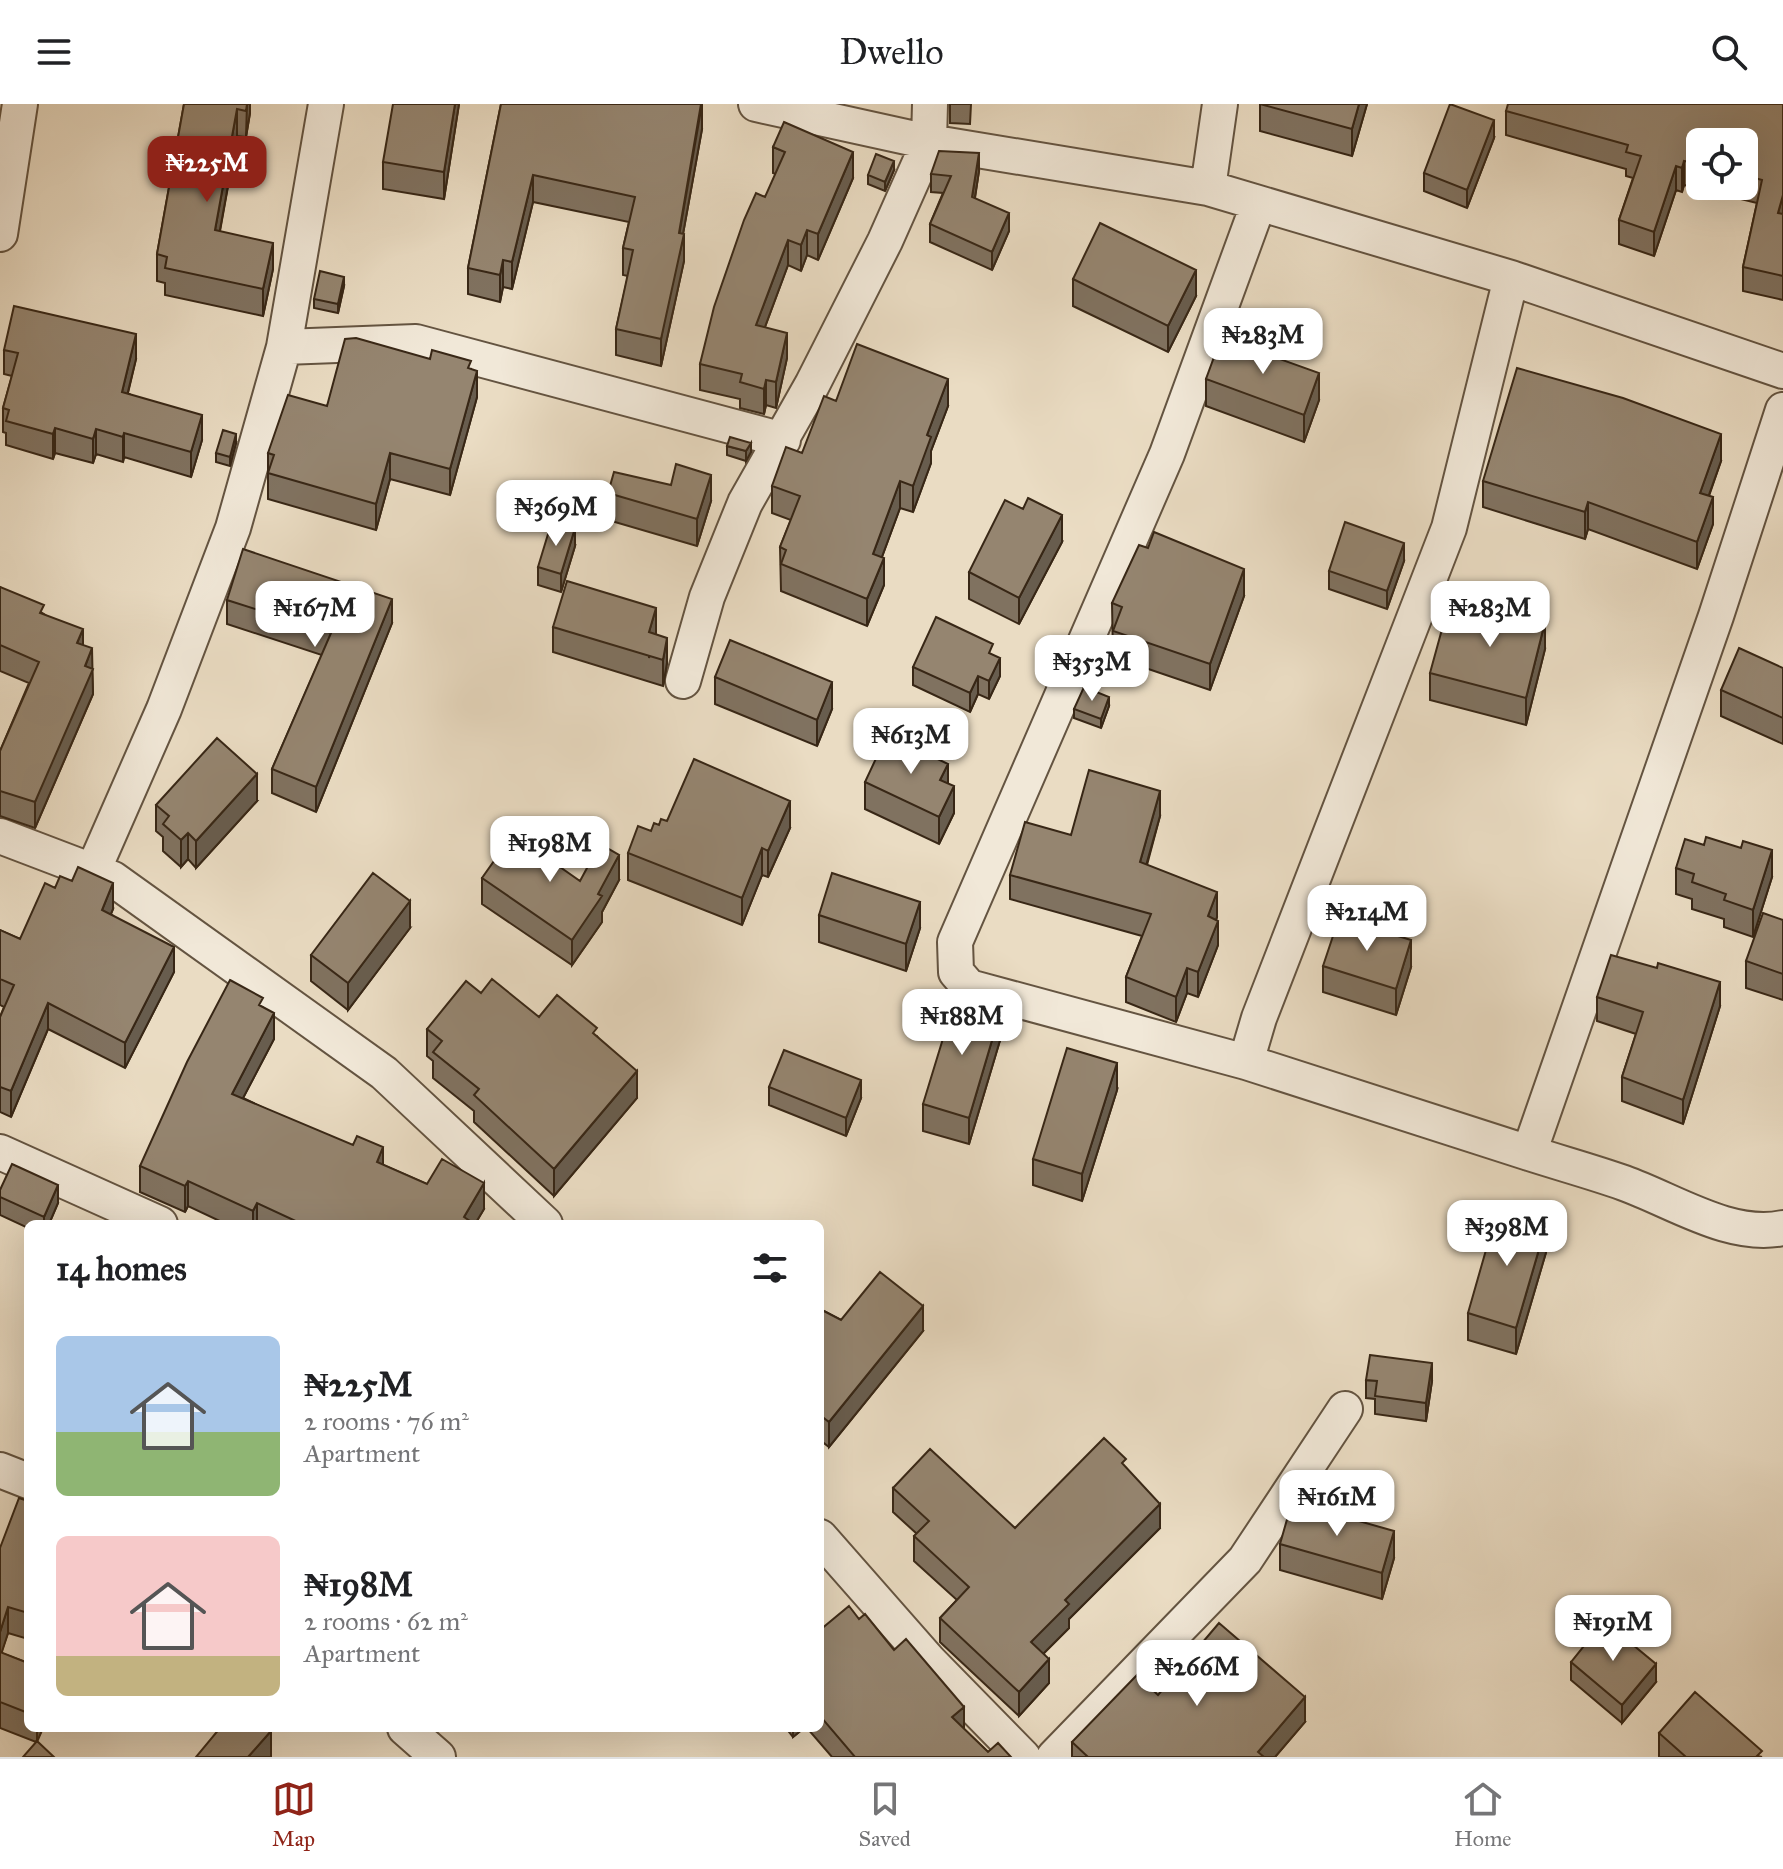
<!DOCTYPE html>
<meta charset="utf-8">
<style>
:root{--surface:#fff;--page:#f2f2f2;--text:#202124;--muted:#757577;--line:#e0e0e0;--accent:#8f2418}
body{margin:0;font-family:"IM FELL Great Primer",serif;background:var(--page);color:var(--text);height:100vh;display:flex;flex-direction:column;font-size:30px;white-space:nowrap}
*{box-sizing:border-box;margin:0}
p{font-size:26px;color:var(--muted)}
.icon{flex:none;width:44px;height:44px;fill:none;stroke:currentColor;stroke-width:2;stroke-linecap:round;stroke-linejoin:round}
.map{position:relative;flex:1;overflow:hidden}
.drawer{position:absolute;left:24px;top:1116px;width:800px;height:512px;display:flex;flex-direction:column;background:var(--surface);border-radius:12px;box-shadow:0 8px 32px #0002}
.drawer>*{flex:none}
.controls{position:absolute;left:1686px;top:24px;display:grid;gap:16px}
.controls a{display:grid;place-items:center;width:72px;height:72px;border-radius:12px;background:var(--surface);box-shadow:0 8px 32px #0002;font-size:40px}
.price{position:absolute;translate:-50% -68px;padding:0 18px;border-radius:16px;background:#fff;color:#222;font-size:26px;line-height:52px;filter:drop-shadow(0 2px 4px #0008)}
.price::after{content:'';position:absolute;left:50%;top:48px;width:24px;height:18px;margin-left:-12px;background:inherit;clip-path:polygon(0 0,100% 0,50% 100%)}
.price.active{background:var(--accent);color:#fff}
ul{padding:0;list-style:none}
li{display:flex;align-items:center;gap:24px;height:200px;padding:0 32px}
li span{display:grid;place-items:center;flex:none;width:224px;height:160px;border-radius:12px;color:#555}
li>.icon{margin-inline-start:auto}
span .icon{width:96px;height:96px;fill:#fffc;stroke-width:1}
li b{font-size:34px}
h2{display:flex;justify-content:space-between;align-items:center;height:96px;padding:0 32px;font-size:34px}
header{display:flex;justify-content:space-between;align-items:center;height:104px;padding:0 32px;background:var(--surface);font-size:36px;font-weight:600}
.tabs{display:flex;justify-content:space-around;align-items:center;height:112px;border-top:2px solid var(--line);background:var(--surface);font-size:22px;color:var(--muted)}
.tabs a{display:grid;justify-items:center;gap:4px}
.tabs .active{color:var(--accent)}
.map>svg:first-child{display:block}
</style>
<header><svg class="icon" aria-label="menu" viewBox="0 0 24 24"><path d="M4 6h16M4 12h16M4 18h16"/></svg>Dwello<svg class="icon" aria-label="search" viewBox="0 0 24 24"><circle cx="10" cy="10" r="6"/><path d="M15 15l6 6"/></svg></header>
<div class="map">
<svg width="1783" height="1653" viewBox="0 0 1783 1653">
<rect width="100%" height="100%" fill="#eadcc3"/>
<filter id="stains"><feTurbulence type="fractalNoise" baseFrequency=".0025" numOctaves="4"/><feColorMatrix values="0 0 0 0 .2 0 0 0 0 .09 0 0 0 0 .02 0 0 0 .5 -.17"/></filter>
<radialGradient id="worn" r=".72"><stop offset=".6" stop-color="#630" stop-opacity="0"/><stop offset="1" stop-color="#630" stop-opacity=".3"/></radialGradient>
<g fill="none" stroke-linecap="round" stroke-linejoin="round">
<g stroke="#645441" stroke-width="38">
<path id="minor" d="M756 0 929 38 1208 84 1511 174 1783 267
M1208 84 1220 0
M1258 101 1167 350 955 838 956 868 969 883 1246 958 1529 1049
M0 130 20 0
M284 243 416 238 783 336
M1783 306 1716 512 1529 1049C1560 1059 1593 1068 1624 1079 1674 1097 1730 1135 1783 1124
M683 577 707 493 745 399 812 281 885 137 929 38 930 0
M0 732 113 775 384 969 545 1120
M92 769 164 605 233 424 284 243 326 0
M1246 958 1259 914 1449 424 1511 174
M0 1048 160 1120
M0 1366 28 1377
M820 1433 929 1557 1023 1653
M405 1624 438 1653
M1054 1653 1245 1456 1345 1305"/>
</g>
<use href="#minor" stroke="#f1e8d8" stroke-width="34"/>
</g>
<path fill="#807260" stroke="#382716" stroke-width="2" fill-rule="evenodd" d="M184 0H250V9L246 33 237 32 220 127 273 165 263 212 165 191V179L157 177V150Z
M459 0 444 95 383 85V58Z
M501 0 702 25 683 130 684 157 661 262 616 251V225L628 172 623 171V144L629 118 533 98 512 185 503 183 500 198 468 190V164Z
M950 0H971L970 20 950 19Z
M1260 0H1367L1352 52 1260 27Z
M1783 0V196L1743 187V163L1757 99 1684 81 1682 88 1676 86 1654 152 1619 140V116L1633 74 1626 72V65L1506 31V7ZM1700 38H1744V82H1700Z
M1494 34 1467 104 1424 87V69Z
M773 43 853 74 818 156 807 151 801 167 788 161 765 223 787 254 776 304 766 301 764 310 740 304V295L700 286V260L776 70 773 69Z
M894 66 885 87 868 80V71Z
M979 67 975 94 1009 127 992 166 930 138V120L943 89 931 88V70Z
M1073 175 1196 192 1168 248 1073 202Z
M344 182 338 209 314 204V195Z
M4 246 136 255 128 289 202 336 191 373 124 353 123 358 96 350 93 359 55 349 53 355 6 341V329L3 328V304L12 272 4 270Z
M471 265 477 293 450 391 390 375 376 426 268 395V349L327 302Z
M1206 275 1319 296 1304 338 1206 302Z
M836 297 948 302 931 347V359L913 408 900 404 882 453 884 481 867 522 781 487 780 443 791 416 772 409V382L802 349Z
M236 339 230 362 216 358V349Z
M727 342 751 348 746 357 727 351Z
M1721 357 1709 392 1713 420 1697 465 1588 425 1585 435 1483 403V377Z
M608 389 711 397 697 442 608 416Z
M1062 438 1019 520 969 495V468Z
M575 442 561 488 538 481V463Z
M1404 457 1387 505 1329 485V467Z
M0 483 44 510 83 541 92 564 93 590 35 724 0 712V647L29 579 0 567Z
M1244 492 1210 586 1113 553 1112 499Z
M227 496 392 519 316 708 272 689V665L322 551 227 520Z
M553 523 656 531 667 559 663 582 553 548Z
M1545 545 1526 621 1430 596V569Z
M993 551 1000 572 989 595 978 590 970 608 913 581V563Z
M1783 564V640L1721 612V586Z
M715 573 832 605 817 642 715 600Z
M1109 602 1101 624 1074 614V605Z
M865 678 948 679 954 709 939 740 865 705Z
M257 697 196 764 188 755 181 763 163 747V733L156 727V701Z
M1160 712 1147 761 1217 813 1216 816 1218 841 1198 893 1187 889 1176 918 1126 898V873L1142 832 1010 795V771L1071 731Z
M667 717 790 724 768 773 762 771 742 821 628 776V749L651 727Z
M1676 764 1772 773 1753 833 1724 823V815L1692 805V795L1676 790Z
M482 774 580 777 619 776 602 808V818L572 861 482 800Z
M113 805 111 810 174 868 125 964 48 925 11 1013 0 1008V913L4 903 0 901V826L20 835Z
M819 811 920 824 906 867 819 838Z
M1783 816V896L1746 884V857Z
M410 824 348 906 311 877V851Z
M1323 862 1411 863 1396 911 1323 888Z
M481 889 539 913 597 932 637 994 554 1092 474 1018V1007L433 974V957L427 952V925Z
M1597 893 1720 902 1683 1020 1622 997V973L1636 930 1597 917Z
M263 904 274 935 243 994 383 1061 484 1105 475 1120H226L188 1102 185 1108 140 1088V1062Z
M1001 933 969 1040 923 1027V1000Z
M769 983 861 994 846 1032 769 1001Z
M1117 986 1082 1097 1033 1081V1055Z
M0 1086 58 1099 49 1120H28V1124L0 1111Z
M1547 1145 1516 1250 1468 1236V1209Z
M820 1205 841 1216 923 1227 829 1343 820 1336Z
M1366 1276 1432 1277 1426 1317 1375 1310V1295L1366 1294Z
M1126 1364 1160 1424 1069 1515V1524L1044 1549 1049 1579 1019 1612 940 1538V1514L957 1496 914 1457V1432L917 1430 893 1408V1384L1015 1424Z
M28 1397V1535L8 1529 1 1549 28 1559V1624H43L36 1638 0 1624V1444Z
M1280 1440 1394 1454 1382 1495 1280 1466Z
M859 1515 894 1546 964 1625 988 1648 1011 1653H832L807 1624H820V1526Z
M1571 1558 1656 1578 1622 1619 1571 1576Z
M1158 1591 1305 1618 1275 1653H1072V1638Z
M786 1624H804L793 1633Z
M1659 1629 1762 1653H1659Z"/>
<path fill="#685d4e" stroke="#382716" stroke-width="2" d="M247 0H250V9L246 33Z
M455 0H459L444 95V68Z
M702 0V25L679 152 684 130V157L661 262V235Z
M1359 0H1367L1352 52V25Z
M237 5V32L215 153V126Z
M1494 16V34L1467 104V86Z
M853 48V74L818 156V130Z
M979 49V67L972 111V93Z
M894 57V66L885 87V78Z
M1684 57V81L1682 88V64Z
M1676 62V86L1654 152V128Z
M533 71V98L512 185V158Z
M1783 91V115L1778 109Z
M1009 109V127L992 166V148Z
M807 126V151L801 167V141Z
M788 136V161L756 247V221Z
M273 139V165L263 212V185Z
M503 156V183L500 198V171Z
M1196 166V192L1168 248V222Z
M344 173V182L338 209V200Z
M787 229V254L776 304V278Z
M136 230V255L122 312V288Z
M477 267V293L450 391V365Z
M1319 269V296L1304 338V311Z
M948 275V302L931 347V359L913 408V382L927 331Z
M766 276V301L764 310V285Z
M202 311V336L191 373V348Z
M55 324V349L53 355V330Z
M96 325V350L93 359V335Z
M124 329V353L123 358V333Z
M236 330V339L230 362V353Z
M1721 330V357L1700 416V389Z
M751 339V348L746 357V347Z
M390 349V375L376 426V400Z
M711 371V397L697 442V415Z
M900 377V404L873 477V450Z
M1713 393V420L1697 465V438Z
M1588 398V425L1585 435V408Z
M1062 411V438L1019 520V494Z
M575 424V442L561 488V470Z
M1404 439V457L1387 505V487Z
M884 454V481L867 522V495Z
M1244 465V492L1210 586V560Z
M392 495V519L316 708V683Z
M656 504V529L649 554V528Z
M1545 518V545L1526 621V594Z
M83 525V551L77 539Z
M667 534V559L663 582V556Z
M92 544 93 590 35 724V698Z
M1000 554V572L989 595V577Z
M978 572V590L970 608V589Z
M832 578V605L817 642V616Z
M1109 593V602L1101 624V615Z
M948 660V686L940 676Z
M257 670V697L196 764V737Z
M954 682V709L939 740V713Z
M1160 687V712L1140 783V758Z
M790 697V724L768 773V747Z
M188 729V755L181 763V736Z
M762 744V771L742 821V794Z
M1772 746V773L1753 833V806Z
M619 751V776L602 808V818L572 861V836Z
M113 779V805L102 831V806Z
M1217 788V813L1208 837V812Z
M410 797V824L348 906V879Z
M920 798V824L906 867V840Z
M1218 817V841L1198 893V868Z
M1411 836V863L1396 911V885Z
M174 843V868L125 964V939Z
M1187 864V889L1176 918V893Z
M1720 878V902L1683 1020V996Z
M48 899V925L11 1013V987Z
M1001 906V933L969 1040V1014Z
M274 909V935L232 1015V990Z
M1117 959V986L1082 1097V1070Z
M637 967V994L554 1092V1065Z
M861 976V994L846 1032V1014Z
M383 1043V1069L377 1058Z
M188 1077V1102L185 1108V1082Z
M484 1079V1105L475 1120H464V1113Z
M58 1081V1099L49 1120H44V1113Z
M257 1099V1120H253V1107Z
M1547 1118V1145L1516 1250V1224Z
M923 1202V1227L829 1343V1318Z
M1432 1259V1277L1426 1317V1299Z
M1160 1400V1424L1069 1515V1524L1031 1562V1538L1065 1496Z
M1394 1427V1454L1382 1495V1469Z
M8 1503V1529L0 1554V1528Z
M1049 1555V1579L1019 1612V1588Z
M1656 1560V1578L1622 1619V1601Z
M1305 1593V1618L1275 1653H1258V1648Z
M964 1603V1630L952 1613Z
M37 1624H43L37 1638Z
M793 1624H804L793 1633Z
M271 1627V1653H248Z"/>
<path fill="#958570" stroke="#382716" stroke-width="2" d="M184 0H247L246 7 237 5 215 126 273 139 263 185 165 164 167 153 157 150Z
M393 0H455L444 68 383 58Z
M501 0H701L679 129 684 130 661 235 616 225 633 146 623 144 635 93 533 71 512 158 503 156 500 171 468 164Z
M1260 0H1359L1352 25Z
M1450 0 1494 16 1467 86 1424 69Z
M1508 0H1783V91L1778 109 1783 110V172L1743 163 1762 76 1744 71V38H1700V60L1684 57 1682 64 1676 62 1654 128 1619 116 1641 52 1626 48 1628 41 1506 7Z
M784 18 853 48 818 130 807 126 801 141 788 136 756 221 787 229 776 278 766 276 764 285 740 278 742 270 700 260 714 203 744 116 756 89 765 93 785 48 773 43Z
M939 47 979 49 972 93 1009 109 992 148 930 120 951 72 931 70Z
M876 50 894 57 885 78 868 71Z
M1100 119 1196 166 1168 222 1073 175Z
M320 167 344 173 338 200 314 195Z
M14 202 136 230 122 288 202 311 191 348 124 329 123 333 96 325 93 335 55 324 53 330 6 317 9 306 3 304 18 249 4 246Z
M356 234 430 255 432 246 471 257 468 264 477 267 450 365 390 349 376 400 268 369 274 351 268 349 288 291 327 302 345 235Z
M1221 234 1319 269 1304 311 1206 275Z
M857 240 948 275 927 331 931 333 913 382 900 377 873 450 884 454 867 495 781 460 786 446 780 443 800 392 772 382 786 343 802 349 824 292 836 297Z
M1517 264 1623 294 1721 330 1700 389 1713 393 1697 438 1588 398 1585 408 1483 377Z
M223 326 236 330 230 353 216 349Z
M730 333 751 339 746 347 727 342Z
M676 360 711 371 697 415 608 389 614 368 671 381Z
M1028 394 1062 411 1019 494 969 468 1005 396 1023 405Z
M552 417 575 424 561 470 538 463Z
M1345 418 1404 439 1387 487 1329 467Z
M1154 428 1244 465 1210 560 1113 527 1122 503 1112 499 1139 441 1148 444Z
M243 445 392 495 316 683 272 665 331 529 227 496Z
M567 477 656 504 649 528 667 534 663 556 553 523Z
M0 483 44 501 40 509 83 525 77 539 92 544 85 562 93 565 35 698 0 687V647L39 558 0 541Z
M1464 497 1545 518 1526 594 1430 569 1444 518 1458 521Z
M936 513 993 540 989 549 1000 554 989 577 978 572 970 589 913 563Z
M730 536 832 578 817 616 715 573Z
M1739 544 1783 564V614L1721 586Z
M1084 583 1109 593 1101 615 1074 605Z
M887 631 948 660 940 676 954 682 939 713 865 678Z
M217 634 257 670 196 737 188 729 181 736 163 720 169 712 156 701Z
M694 655 790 697 768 747 762 744 742 794 628 749 638 722 651 727 654 719 659 721 661 715 667 717Z
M1089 666 1160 687 1140 758 1217 788 1208 812 1218 817 1198 868 1187 864 1176 893 1126 873 1151 810 1010 771 1025 718 1071 731Z
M513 730 580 777 600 740 619 751 598 790 602 792 572 836 482 774Z
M1706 733 1741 744 1743 737 1772 746 1753 806 1724 796 1726 790 1692 778 1694 770 1676 764 1685 735 1704 741Z
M78 763 113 779 102 806 174 843 125 939 48 899 11 987 0 983V913L14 881 0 875V826L20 835 45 779 55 784 60 772 72 777Z
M373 769 410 797 348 879 311 851Z
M832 769 920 798 906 840 819 811Z
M1763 809 1783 816V870L1746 857Z
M1339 814 1411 836 1396 885 1323 862Z
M1611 851 1657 864 1658 859 1720 878 1683 996 1622 973 1643 908 1597 893Z
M492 875 539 913 557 891 597 924 593 929 637 967 554 1065 474 991 479 985 433 948 442 937 427 925 466 877 481 889Z
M230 876 263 894 259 901 274 909 232 990 353 1041 357 1032 383 1043 377 1058 427 1080 442 1055 484 1079 464 1113 470 1117 468 1120H302L257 1099 253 1107 188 1077 185 1082 140 1062 187 958Z
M956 892 1001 906 969 1014 923 1000Z
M1067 944 1117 959 1082 1070 1033 1055Z
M784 946 861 976 846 1014 769 983Z
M12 1060 58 1081 44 1113 0 1093V1086Z
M1498 1104 1547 1118 1516 1224 1468 1209Z
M880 1168 923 1202 829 1318 820 1311V1205L841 1216Z
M1370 1251 1432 1259 1426 1299 1375 1292 1377 1277 1366 1276Z
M1104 1334 1126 1355 1122 1359 1160 1400 1065 1496 1069 1500 1031 1538 1049 1555 1019 1588 940 1514 969 1483 914 1432 929 1417 893 1384 930 1345 1015 1424Z
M19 1394 28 1397V1509L8 1503 0 1528V1444Z
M1292 1398 1394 1427 1382 1469 1280 1440Z
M849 1502 859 1515 865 1510 894 1546 906 1535 964 1603 952 1613 988 1648 998 1639 1011 1653H855L820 1612V1526Z
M1604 1517 1656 1560 1622 1601 1571 1558Z
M1219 1519 1305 1593 1258 1648 1264 1653H1088L1072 1638 1137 1571 1158 1591Z
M0 1548 28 1559V1609L0 1598Z
M1695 1588 1762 1647 1756 1653H1686L1659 1629Z
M220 1624H268L271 1627 248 1653H196Z
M37 1637 54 1653H23Z"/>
<rect width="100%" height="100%" filter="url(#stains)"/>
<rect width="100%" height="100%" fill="url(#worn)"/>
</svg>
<div class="controls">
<a><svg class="icon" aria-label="locate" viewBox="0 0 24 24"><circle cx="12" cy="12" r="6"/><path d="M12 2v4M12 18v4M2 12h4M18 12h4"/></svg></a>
</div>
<b class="price active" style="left:207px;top:100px">₦225M</b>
<b class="price" style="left:1263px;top:272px">₦283M</b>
<b class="price" style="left:556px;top:444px">₦369M</b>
<b class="price" style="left:315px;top:545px">₦167M</b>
<b class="price" style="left:1490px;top:545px">₦283M</b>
<b class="price" style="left:1092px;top:599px">₦353M</b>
<b class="price" style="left:911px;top:672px">₦613M</b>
<b class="price" style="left:550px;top:780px">₦198M</b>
<b class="price" style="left:1367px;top:849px">₦214M</b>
<b class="price" style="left:962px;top:953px">₦188M</b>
<b class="price" style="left:1507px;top:1164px">₦398M</b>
<b class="price" style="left:1337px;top:1434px">₦161M</b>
<b class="price" style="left:1613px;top:1559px">₦191M</b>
<b class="price" style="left:1197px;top:1604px">₦266M</b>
<section class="drawer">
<h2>14 homes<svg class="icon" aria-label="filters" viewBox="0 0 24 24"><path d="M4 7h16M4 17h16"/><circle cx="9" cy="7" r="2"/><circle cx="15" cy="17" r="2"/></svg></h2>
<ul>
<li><span style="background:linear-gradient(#a9c7e8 60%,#8fb573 0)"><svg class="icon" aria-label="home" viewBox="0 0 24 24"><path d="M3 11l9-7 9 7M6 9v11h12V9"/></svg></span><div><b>₦225M</b><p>2 rooms · 76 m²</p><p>Apartment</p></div></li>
<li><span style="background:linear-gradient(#f6c9c9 75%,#c2b280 0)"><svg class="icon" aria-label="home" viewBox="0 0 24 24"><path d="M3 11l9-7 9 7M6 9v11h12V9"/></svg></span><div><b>₦198M</b><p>2 rooms · 62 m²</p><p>Apartment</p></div></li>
</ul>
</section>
</div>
<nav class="tabs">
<a class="active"><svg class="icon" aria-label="map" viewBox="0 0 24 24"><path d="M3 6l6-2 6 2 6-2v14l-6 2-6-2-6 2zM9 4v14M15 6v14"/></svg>Map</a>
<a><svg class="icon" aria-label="saved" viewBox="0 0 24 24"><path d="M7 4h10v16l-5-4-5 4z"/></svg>Saved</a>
<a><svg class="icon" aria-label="home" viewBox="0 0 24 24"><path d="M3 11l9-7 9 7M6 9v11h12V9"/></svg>Home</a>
</nav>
